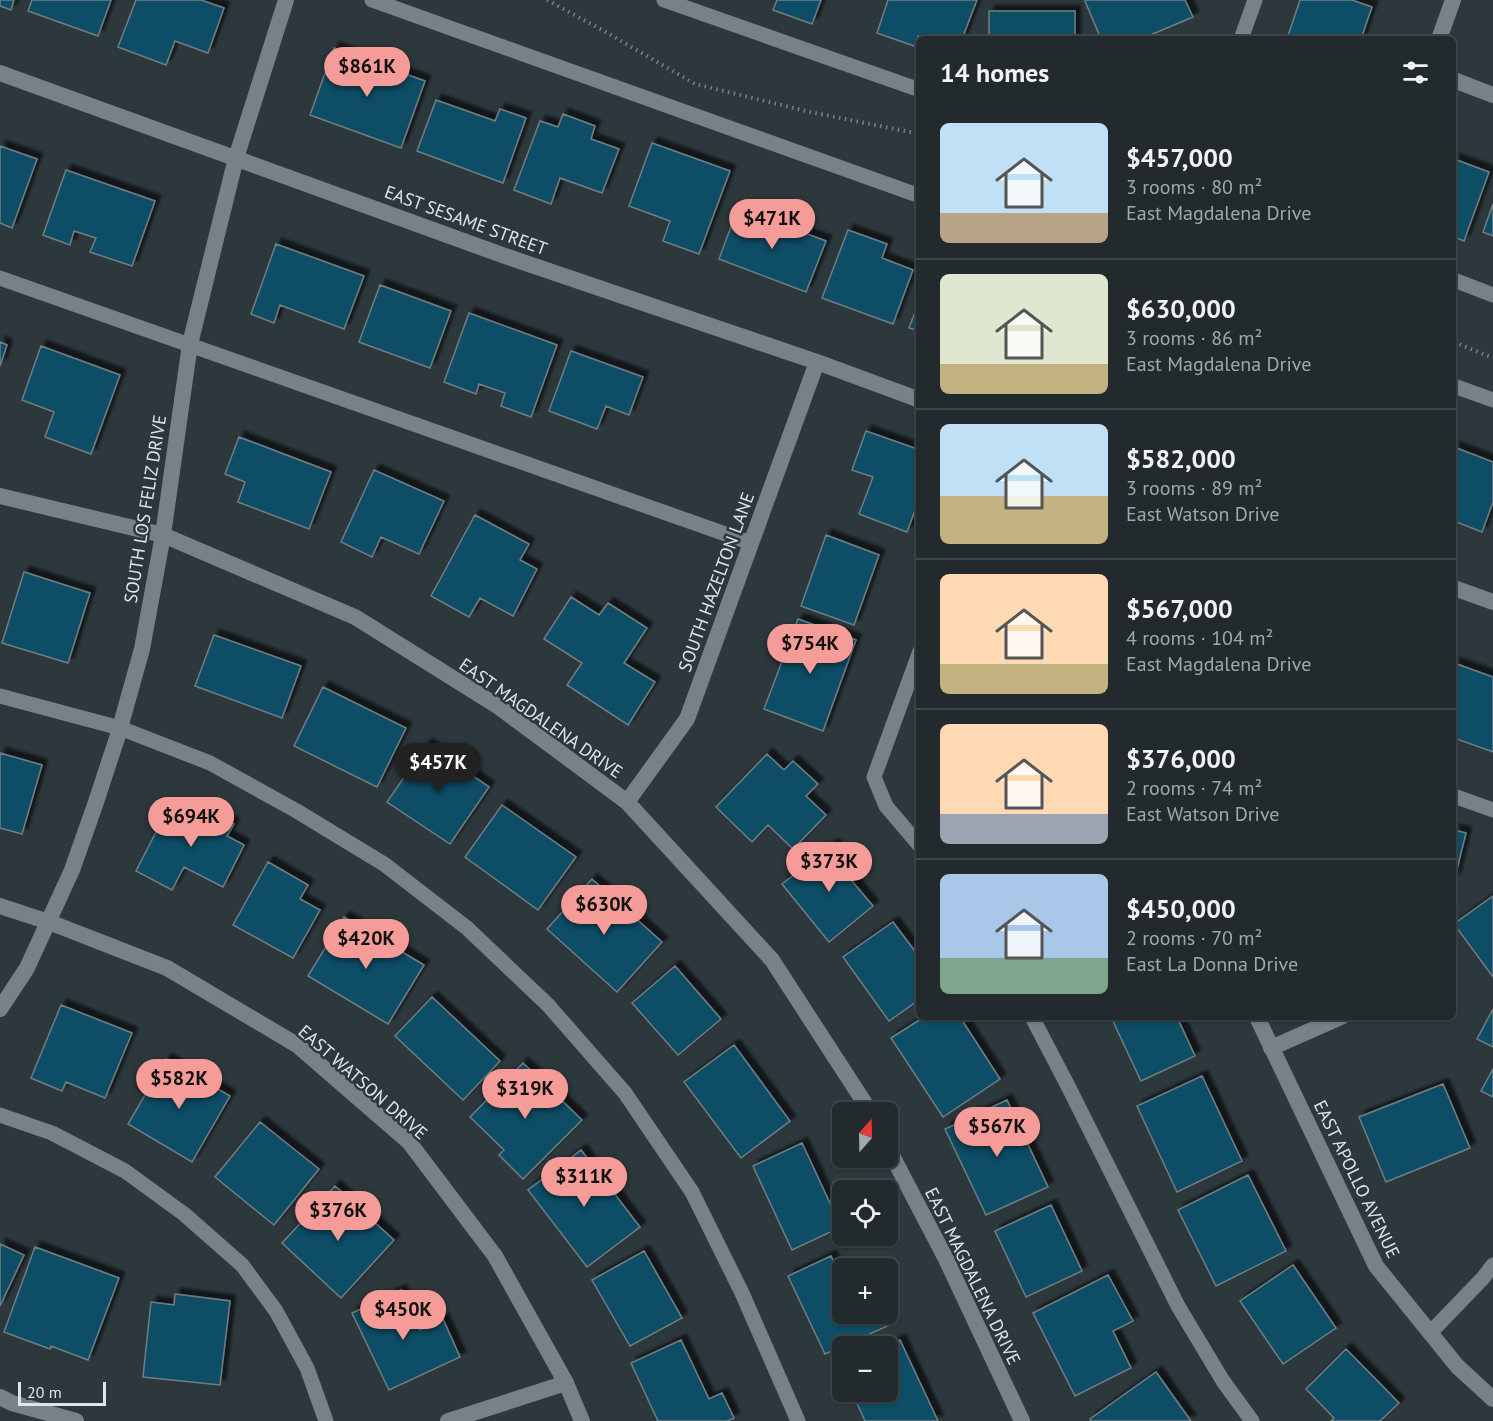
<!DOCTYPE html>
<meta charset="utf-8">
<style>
:root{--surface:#222a2e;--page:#2a3236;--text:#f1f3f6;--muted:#a2a7aa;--line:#3f464a;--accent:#f59b98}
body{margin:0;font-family:"PT Sans",sans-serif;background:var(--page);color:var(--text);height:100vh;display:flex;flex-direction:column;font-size:22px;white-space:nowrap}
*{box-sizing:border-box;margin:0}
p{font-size:20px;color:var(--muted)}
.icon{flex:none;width:33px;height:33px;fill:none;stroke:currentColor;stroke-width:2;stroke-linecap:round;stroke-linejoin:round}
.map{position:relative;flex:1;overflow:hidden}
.sheet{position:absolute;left:916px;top:36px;width:540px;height:984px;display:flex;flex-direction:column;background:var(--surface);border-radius:9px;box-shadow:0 2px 4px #0004,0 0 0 2px var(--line)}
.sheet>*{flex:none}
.needle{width:39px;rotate:20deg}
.buttons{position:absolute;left:832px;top:1102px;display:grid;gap:12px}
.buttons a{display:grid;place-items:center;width:66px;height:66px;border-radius:9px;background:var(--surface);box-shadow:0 2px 4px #0004,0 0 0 2px var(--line);font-size:30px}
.scale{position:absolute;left:18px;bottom:15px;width:88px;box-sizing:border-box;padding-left:6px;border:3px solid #dfe6e9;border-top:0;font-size:16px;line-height:21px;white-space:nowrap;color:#dfe6e9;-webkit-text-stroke:4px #2d383d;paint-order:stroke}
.price{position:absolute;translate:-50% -51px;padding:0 14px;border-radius:21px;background:var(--accent);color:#111;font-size:20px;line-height:39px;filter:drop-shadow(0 2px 3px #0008)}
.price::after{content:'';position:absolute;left:50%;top:36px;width:18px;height:14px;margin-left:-9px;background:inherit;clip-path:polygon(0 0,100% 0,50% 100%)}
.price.selected{background:#222;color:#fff}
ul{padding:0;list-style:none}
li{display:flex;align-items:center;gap:18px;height:150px;padding:0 24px}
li+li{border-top:2px solid var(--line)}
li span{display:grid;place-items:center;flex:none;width:168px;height:120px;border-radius:9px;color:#555}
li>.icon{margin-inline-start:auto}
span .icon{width:72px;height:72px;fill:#fffc;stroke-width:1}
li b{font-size:26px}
h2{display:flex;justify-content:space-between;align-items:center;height:72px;padding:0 24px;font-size:26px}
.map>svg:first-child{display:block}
</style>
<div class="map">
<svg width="1493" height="1421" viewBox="0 0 1493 1421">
<defs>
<filter id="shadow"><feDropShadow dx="5.5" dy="-5.5" stdDeviation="1.5" flood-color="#0009"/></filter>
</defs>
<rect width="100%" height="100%" fill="#2d383d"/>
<path fill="#0a4d65" stroke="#717d83" stroke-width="1.5" filter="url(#shadow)" d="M0 0H14L11 10 0 6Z
M32 0H111L98 36 28 11Z
M136 0H201L224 8 208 53 175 41 166 65 118 47Z
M777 0H821L812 24 773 10Z
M888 0H977L962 39H926L918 36 914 46 877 33Z
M1087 0H1185L1193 17 1141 39H1101L1085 1Z
M1300 0H1352L1372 7 1361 39H1287Z
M989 11H1075V39H989Z
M334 48 425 81 401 148 310 115Z
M436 100 495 121 500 109 526 118 503 183 417 151Z
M563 114 595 126 591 139 619 149 602 193 560 178 551 204 514 190 540 121 558 127Z
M652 143 730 171 699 254 663 241 670 221 629 206Z
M0 146 37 159 12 228 0 223Z
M1454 159 1489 172 1464 241 1454 237Z
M66 170 155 201 132 266 90 252 96 238 74 231 70 245 43 235Z
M1493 204V236L1483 232Z
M738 208 826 241 806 292 719 259Z
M848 230 887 244 882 258 913 270 893 324 822 298Z
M276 244 364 276 344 329 280 305 274 323 251 314Z
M380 285 451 311 430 368 359 342Z
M920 299V331L909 328Z
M469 313 557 345 531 417 501 406 505 393 479 384 476 394 444 382Z
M0 342 7 345 0 366Z
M41 346 120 375 91 454 45 437 54 412 22 400Z
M571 351 643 377 629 415 606 406 597 429 549 411Z
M866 431 920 450V497L907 532 859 514 873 477 852 470Z
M239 437 331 472 309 529 238 502 245 482 225 474Z
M1454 447 1493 462V502L1482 532 1454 521Z
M374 470 444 501 419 554 381 537 372 557 341 542Z
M475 515 529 544 520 560 537 569 513 616 480 598 469 617 431 596Z
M826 535 879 555 854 625 801 606Z
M24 572 90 593 68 663 2 643Z
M571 597 599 615 608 603 647 628 624 663 655 682 628 725 567 685 582 663 544 639Z
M798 619 856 640 823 731 764 709Z
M214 635 301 666 282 718 195 686Z
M1454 663 1493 677V752L1454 738Z
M323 687 406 728 377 787 294 746Z
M427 744 489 787 450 844 387 802Z
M0 753 42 765 22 834 0 828Z
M767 754 784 770 793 761 818 784 806 796 826 815 793 849 768 825 752 842 716 807Z
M194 804 234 824 227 836 244 845 223 887 184 867 172 890 136 871 169 807 188 816Z
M502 805 576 857 538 910 465 857Z
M1454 830 1466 833 1454 881Z
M833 844 858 875 851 880 873 906 829 942 782 884Z
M268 862 308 885 300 899 320 910 293 958 233 925Z
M592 879 662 942 617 992 547 929Z
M1493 896V977L1454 924Z
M344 917 424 965 388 1024 308 976Z
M893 922 920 958V999L889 1021 843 957Z
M675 966 721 1019 678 1055 632 1003Z
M432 997 500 1061 463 1100 395 1036Z
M61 1005 132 1033 105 1098 66 1082 62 1091 31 1078Z
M1493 1009V1047L1477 1039Z
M924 1017H960L1000 1079 943 1117 891 1038Z
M1111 1017H1177L1195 1056 1141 1081Z
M734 1045 790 1121 741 1158 684 1082Z
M166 1059 230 1096 192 1162 128 1124Z
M523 1063 582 1120 523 1179 499 1155 504 1150 470 1117Z
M1493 1069V1097L1481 1091Z
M1202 1076 1242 1161 1177 1192 1137 1106Z
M1443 1084 1470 1148 1386 1182 1359 1117Z
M1007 1100 1048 1187 986 1215 945 1129Z
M260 1122 319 1169 274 1225 215 1177Z
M802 1143 841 1227 792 1250 753 1166Z
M581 1150 640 1227 587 1267 528 1190Z
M1248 1175 1286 1251 1216 1286 1178 1210Z
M335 1186 394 1240 341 1298 282 1243Z
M1051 1205 1082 1271 1026 1297 995 1231Z
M0 1244 24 1255 0 1306Z
M35 1247 119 1278 88 1360 51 1346 50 1349 4 1332Z
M644 1251 682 1318 630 1346 592 1280Z
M831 1256 843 1282V1314H887L892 1324 825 1354 788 1276Z
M1293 1265 1336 1328 1283 1364 1240 1301Z
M1108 1275 1133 1321 1113 1331 1131 1368 1075 1396 1033 1313Z
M401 1290 420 1330 443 1319 460 1357 389 1390 352 1313Z
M175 1294 230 1301 220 1385 143 1377 151 1302 174 1305Z
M681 1340 709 1399 722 1393 734 1418 727 1421H658L631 1363Z
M900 1340 938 1421H865L852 1392H888V1347H886Z
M1346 1349 1399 1403 1380 1421H1331L1334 1418 1306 1389Z
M1156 1372 1191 1421H1091L1090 1419Z"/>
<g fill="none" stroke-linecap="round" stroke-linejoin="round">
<path stroke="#788286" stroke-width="4" stroke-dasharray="1.5 4.5" stroke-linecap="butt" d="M547 0 604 31 695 84 810 112 920 134
M1454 342 1493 358"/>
<path stroke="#768288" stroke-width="15" d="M372 0 920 196
M664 0 920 90
M1241 39 1255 0
M0 278 751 543
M1454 280 1493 295
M1454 386 1493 400
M920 651 874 777 886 806 920 846
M0 696 120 728 210 763 295 810 384 864 467 928 548 1005 625 1093 692 1192 742 1293 798 1421
M1454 796 1493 810
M1032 1017 1068 1086 1178 1306 1223 1381 1252 1421
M0 1115 52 1133 125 1171 184 1214 242 1265 276 1311 307 1368 326 1421
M1430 1333 1483 1278 1493 1265"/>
<path stroke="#768288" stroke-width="16" d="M1439 39 1453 0
M0 73 505 256 817 362 920 400
M1454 80 1493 95
M0 496 163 535 355 617 499 707 627 802 772 960 864 1102 870 1113
M1454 588 1493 602
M627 802 687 719 817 362
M0 1009 27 968 72 870 95 805 118 735 142 649 163 535 190 344 236 158 286 0
M1257 1017 1376 1266 1457 1366 1493 1399
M1271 1048 1341 1017
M888 1148 946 1259 1022 1421
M0 1397 12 1403 76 1421
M448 1421 566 1383"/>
<path stroke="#768288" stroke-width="16" d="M0 906 49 922 167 968 297 1045 409 1142 495 1256 566 1383 582 1421"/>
</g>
<g text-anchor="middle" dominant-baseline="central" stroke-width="5" stroke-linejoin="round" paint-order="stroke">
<g font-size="18" fill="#dfe6e9" stroke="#2d383d">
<text transform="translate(466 220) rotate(20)">EAST SESAME STREET</text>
<text transform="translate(145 509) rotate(-81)">SOUTH LOS FELIZ DRIVE</text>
<text transform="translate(716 582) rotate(-70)">SOUTH HAZELTON LANE</text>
<text transform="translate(541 718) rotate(35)">EAST MAGDALENA DRIVE</text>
<text transform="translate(363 1082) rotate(41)">EAST WATSON DRIVE</text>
<text transform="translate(1357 1179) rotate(64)">EAST APOLLO AVENUE</text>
<text transform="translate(973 1276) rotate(64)">EAST MAGDALENA DRIVE</text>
</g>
</g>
</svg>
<div class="buttons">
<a><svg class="needle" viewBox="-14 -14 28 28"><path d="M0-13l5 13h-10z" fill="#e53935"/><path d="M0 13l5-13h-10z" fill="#a2a7aa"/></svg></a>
<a><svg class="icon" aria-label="locate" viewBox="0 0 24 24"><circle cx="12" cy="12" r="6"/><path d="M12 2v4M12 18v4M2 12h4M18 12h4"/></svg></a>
<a>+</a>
<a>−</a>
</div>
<div class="scale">20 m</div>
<b class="price" style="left:367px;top:98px">$861K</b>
<b class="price" style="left:772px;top:250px">$471K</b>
<b class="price" style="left:810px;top:675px">$754K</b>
<b class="price selected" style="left:438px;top:794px">$457K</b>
<b class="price" style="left:191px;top:848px">$694K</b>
<b class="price" style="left:829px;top:893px">$373K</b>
<b class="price" style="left:604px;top:936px">$630K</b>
<b class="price" style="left:366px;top:970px">$420K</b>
<b class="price" style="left:179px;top:1110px">$582K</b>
<b class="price" style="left:525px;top:1120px">$319K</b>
<b class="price" style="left:997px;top:1158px">$567K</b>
<b class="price" style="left:584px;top:1208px">$311K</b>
<b class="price" style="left:338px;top:1242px">$376K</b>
<b class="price" style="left:403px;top:1341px">$450K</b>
<section class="sheet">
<h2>14 homes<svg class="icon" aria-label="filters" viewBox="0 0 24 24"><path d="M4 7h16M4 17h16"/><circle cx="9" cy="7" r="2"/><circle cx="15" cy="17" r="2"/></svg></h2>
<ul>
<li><span style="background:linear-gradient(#bfe0f5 75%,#b9a48a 0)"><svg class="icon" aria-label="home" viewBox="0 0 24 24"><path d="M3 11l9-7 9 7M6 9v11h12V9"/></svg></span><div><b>$457,000</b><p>3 rooms · 80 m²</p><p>East Magdalena Drive</p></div></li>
<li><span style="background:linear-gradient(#dfe7d0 75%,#c2b280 0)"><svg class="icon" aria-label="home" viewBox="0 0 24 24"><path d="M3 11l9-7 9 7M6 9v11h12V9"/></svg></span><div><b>$630,000</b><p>3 rooms · 86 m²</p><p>East Magdalena Drive</p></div></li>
<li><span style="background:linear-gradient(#bfe0f5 60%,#c2b280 0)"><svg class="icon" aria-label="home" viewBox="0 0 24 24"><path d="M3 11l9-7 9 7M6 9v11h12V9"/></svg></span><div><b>$582,000</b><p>3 rooms · 89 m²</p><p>East Watson Drive</p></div></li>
<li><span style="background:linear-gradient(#ffd9b3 75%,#c2b280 0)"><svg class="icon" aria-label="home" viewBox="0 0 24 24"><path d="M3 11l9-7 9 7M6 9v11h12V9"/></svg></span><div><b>$567,000</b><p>4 rooms · 104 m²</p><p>East Magdalena Drive</p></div></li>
<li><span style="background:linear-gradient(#ffd9b3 75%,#9aa5b1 0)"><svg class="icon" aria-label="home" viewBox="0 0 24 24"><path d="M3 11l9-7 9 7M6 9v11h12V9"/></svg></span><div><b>$376,000</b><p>2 rooms · 74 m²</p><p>East Watson Drive</p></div></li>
<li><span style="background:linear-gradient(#a9c7e8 70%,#7fa58c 0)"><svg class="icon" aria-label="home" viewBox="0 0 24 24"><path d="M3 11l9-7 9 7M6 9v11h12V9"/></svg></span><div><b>$450,000</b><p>2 rooms · 70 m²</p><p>East La Donna Drive</p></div></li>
</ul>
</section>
</div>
